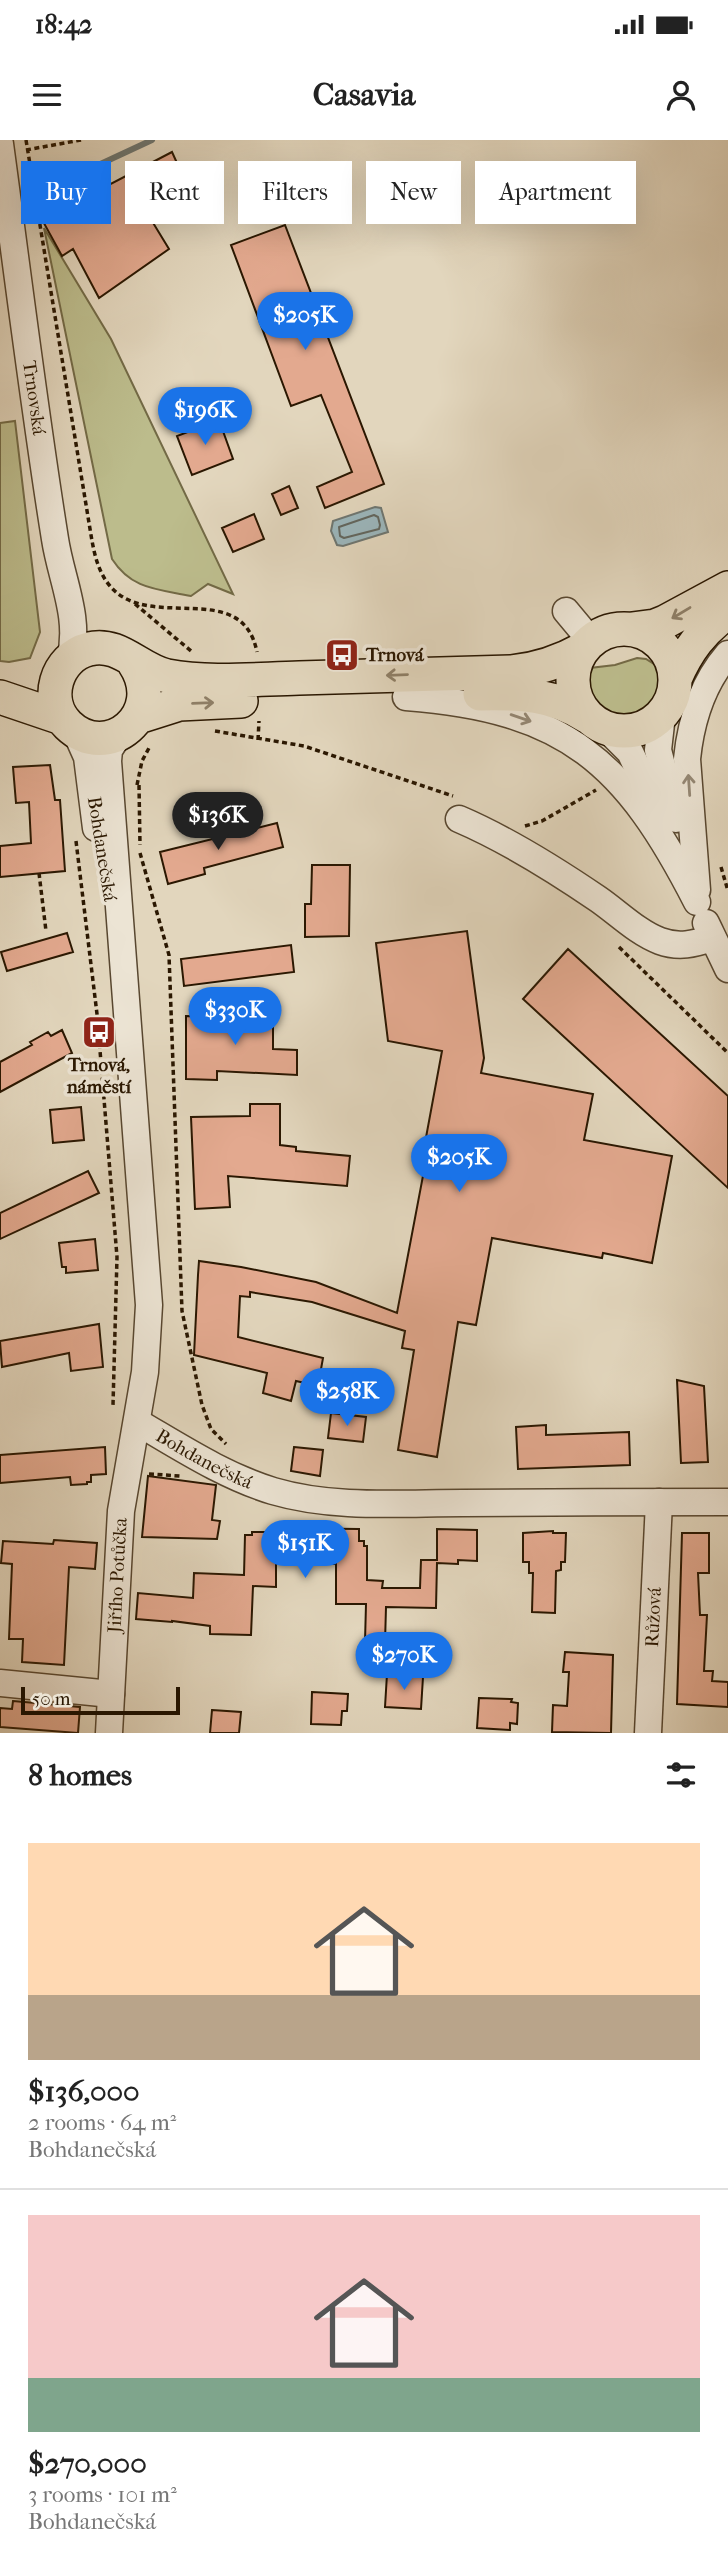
<!DOCTYPE html>
<meta charset="utf-8">
<style>
:root{--surface:#fff;--page:#f6f6f6;--text:#222;--muted:#767676;--line:#e0e0e0;--accent:#1a73e8}
body{margin:0;font-family:"IM FELL French Canon",serif;background:var(--page);color:var(--text);height:100vh;display:flex;flex-direction:column;font-size:26px;white-space:nowrap}
*{box-sizing:border-box;margin:0}
p{font-size:23px;color:var(--muted)}
.icon{flex:none;width:38px;height:38px;fill:none;stroke:currentColor;stroke-width:2;stroke-linecap:round;stroke-linejoin:round}
.map{position:relative;height:1593px;overflow:hidden}
.side{display:flex;flex-direction:column;background:var(--surface);flex:1}
.side>*{flex:none}
.hud{position:absolute;left:21px;top:21px;width:686px;height:63px;display:flex;gap:14px}
.scale{position:absolute;left:21px;bottom:18px;width:159px;box-sizing:border-box;padding-left:7px;border:4px solid #2a1701;border-top:0;font-size:19px;line-height:24px;white-space:nowrap;color:#2a1701;-webkit-text-stroke:5px #ece4d4;paint-order:stroke}
.price{position:absolute;translate:-50% -60px;padding:0 16px;border-radius:24px;background:var(--accent);color:#fff;font-size:23px;line-height:46px;filter:drop-shadow(0 2px 4px #0008)}
.price::after{content:'';position:absolute;left:50%;top:42px;width:21px;height:16px;margin-left:-10px;background:inherit;clip-path:polygon(0 0,100% 0,50% 100%)}
.price.selected{background:#222;color:#fff}
ul{padding:0;list-style:none}
li{display:grid;align-content:center;gap:14px;height:371px;padding:0 28px}
li+li{border-top:2px solid var(--line)}
li span{display:grid;place-items:center;height:217px;border-radius:0px;color:#555}
li>.icon{margin-inline-start:auto}
span .icon{width:126px;height:126px;fill:#fffc;stroke-width:1}
li b{font-size:30px}
h2{display:flex;justify-content:space-between;align-items:center;height:84px;padding:0 28px;font-size:30px}
.tag{padding:0 24px;border-radius:0px;background:var(--surface);box-shadow:0 7px 28px #0002;font-size:24px;line-height:63px}
.tag.selected{background:var(--accent);color:#fff}
.status{display:flex;justify-content:space-between;align-items:center;height:49px;padding:0 35px;background:var(--surface);direction:ltr}
.status svg{height:19px;fill:currentColor}
header{display:flex;justify-content:space-between;align-items:center;height:91px;padding:0 28px;background:var(--surface);font-size:32px;font-weight:800}
.map>svg:first-child{display:block}
</style>
<div class="status"><b>18:42</b><svg viewBox="0 0 49 12"><path d="M0 12V9h3v3zM5 12V6h3v6zM10 12V3h3v9zM15 12V0h3v12zM26 1h20v11H26zM47 4h2v5h-2z"/></svg></div>
<header><svg class="icon" aria-label="menu" viewBox="0 0 24 24"><path d="M4 6h16M4 12h16M4 18h16"/></svg>Casavia<svg class="icon" aria-label="person" viewBox="0 0 24 24"><circle cx="12" cy="8" r="4"/><path d="M4 21q1-7 8-7t8 7"/></svg></header>
<div class="map">
<svg width="728" height="1593" viewBox="0 0 728 1593">
<rect width="100%" height="100%" fill="#e2d6bd"/>
<filter id="stains"><feTurbulence type="fractalNoise" baseFrequency=".00286" numOctaves="4"/><feColorMatrix values="0 0 0 0 .2 0 0 0 0 .09 0 0 0 0 .02 0 0 0 .5 -.17"/></filter>
<radialGradient id="worn" r=".72"><stop offset=".6" stop-color="#630" stop-opacity="0"/><stop offset="1" stop-color="#630" stop-opacity=".3"/></radialGradient>
<path fill="#bcbc8c" stroke="#736a46" stroke-width="2" d="M44 88 111 199 233 454 208 444 191 456C158 449 132 450 112 419Z
M15 281 40 492 30 518 9 522 0 521V283Z
M637 518 646 519 657 526C675 591 574 593 590 528L615 525Z"/>
<path fill="#9bb6bc" stroke="#6e7671" stroke-width="2" d="M375 367 381 368 388 392 343 406 337 405 331 391 333 381Z"/>
<g fill="none" stroke-linecap="round" stroke-linejoin="round">
<path stroke="#62665e" stroke-width="2" d="M374 375 378 377 380 385 379 389 344 398 340 396 339 387Z"/>
<path stroke="#6e7671" stroke-width="6" d="M38 53 152 0"/>
</g>
<path fill="#e3a98f" stroke="#2a1701" stroke-width="2" d="M172 12 187 45 144 68 169 109 99 158 73 109 62 116 40 76 57 67 59 71Z
M285 85 384 344 325 368 317 347 352 332 321 255 291 266 231 105Z
M219 280 233 319 192 335 177 296Z
M289 346 298 368 281 375 272 354Z
M254 374 264 399 233 412 222 388Z
M50 625 55 660H60L65 731 0 737V706L31 703 29 662 16 663 13 627Z
M277 683 283 707 204 728 205 734 168 744 160 712Z
M312 725H350L349 796 305 797V764H311Z
M467 791 484 918 481 933 593 954 584 1000 672 1016 652 1123 603 1113 602 1118 492 1098 476 1185 458 1182 437 1317 398 1310 414 1210 402 1208 405 1191 312 1162 250 1152V1157L240 1156 238 1197 323 1218 318 1246 296 1241 291 1261 263 1253 267 1233 194 1215 198 1135 199 1121 241 1127 316 1142 397 1173 426 1020 422 1019 442 911 388 901 376 803Z
M67 793 73 812 7 831 1 812Z
M291 805 294 832 184 846 181 819Z
M568 809 728 956V1048L523 859Z
M256 871H273V909L297 910V935L217 931V940L186 939V876L256 878Z
M62 890 72 913 0 952V922L32 905 30 902 48 892 51 896Z
M250 964H280V1005L296 1007V1011L350 1016 347 1046 228 1036 230 1067 195 1069 191 977 250 976Z
M81 967 84 1000 53 1003 50 970Z
M88 1031 99 1053 0 1099V1073Z
M95 1099 98 1130 66 1133V1127H62L59 1103Z
M99 1184 103 1227 71 1231 69 1213 2 1227 0 1201Z
M677 1240 704 1246 708 1322 681 1323Z
M331 1273 366 1277 363 1302 328 1298Z
M546 1285V1295L629 1292 630 1325 518 1329 516 1287Z
M105 1307 106 1334 91 1335V1342H87V1344L71 1345 70 1337 0 1343V1315Z
M294 1307 323 1310 320 1336 291 1331Z
M148 1336 216 1345 212 1380 220 1381 217 1399 142 1397Z
M274 1388 359 1389V1401H364V1406H367V1440L383 1441 382 1448H420L421 1420H437V1389L477 1390V1421L458 1420V1424L437 1423 436 1468 386 1467 385 1503 365 1502 366 1464H336V1424L276 1423V1447L253 1446 251 1495 210 1494V1486L172 1481V1482L136 1479 138 1453 193 1458 194 1433 244 1435 245 1395H252V1392H274Z
M553 1391V1393H566L565 1422H561V1430L556 1431 555 1473 532 1472 533 1433H529V1422H523V1393Z
M682 1393H709V1433H698L700 1475H707L704 1531H713L712 1541 728 1542V1567L677 1564Z
M54 1400 97 1403 95 1429 69 1427 64 1525 22 1522 23 1499H9L12 1424 1 1423 3 1401 53 1404Z
M565 1512 613 1515 611 1593 552 1592 553 1565 567 1566 569 1532H563Z
M387 1534 423 1537 421 1569 385 1567Z
M312 1552 348 1554 347 1571H342L341 1585 311 1584Z
M479 1558 512 1559 511 1562 518 1563 517 1584 510 1583V1590L477 1588Z
M13 1561 80 1567 78 1593 0 1587V1568L12 1569Z
M212 1570 241 1572 239 1593H210Z"/>
<g fill="none" stroke-linecap="round" stroke-linejoin="round">
<g stroke="#584730" stroke-width="29">
<g id="minor">
<path id="s1" d="M0 4C18 136 34 268 55 399 61 439 81 478 70 519"/>
<path d="M566 471 591 501"/>
<path d="M406 557C567 569 626 623 697 762"/>
<path d="M662 575 658 610 676 679"/>
<path d="M606 588 630 612 661 677"/>
<path d="M75 590 87 617 96 688"/>
<path d="M459 679C508 700 554 729 598 759 617 772 638 793 660 801 679 808 694 804 712 798"/>
<path d="M697 750 687 619C691 580 702 544 728 514"/>
<path d="M706 783 728 829"/>
<path id="s2" d="M137 1282C180 1307 224 1336 273 1351 334 1369 401 1363 463 1363 551 1362 640 1362 728 1362"/>
<path d="M0 1543 111 1554"/>
<path id="s3" d="M109 1593 121 1371 145 1232 149 1165 108 621 109 610 120 593"/>
<path id="s4" d="M648 1593 659 1362"/>
</g>
</g>
<g stroke="#2a1701" stroke-width="36">
<path id="major" d="M573 540a51 51 0 1 1 102 0a51 51 0 1 1-102 0Z
M632 489 655 486 665 482 728 448
M134 523C168 574 107 623 68 585 43 561 56 517 89 509 119 501 139 530 167 536 210 544 256 539 299 538 370 536 441 534 512 532 539 529 560 522 583 509
M675 539C687 511 702 490 728 472
M480 554C521 553 553 554 588 577
M0 557 62 578
M138 577 179 564 241 561"/>
</g>
<path stroke="#2a1701" stroke-width="3.5" stroke-dasharray="5 3.5" stroke-linecap="butt" d="M26 0 91 395C94 413 98 432 110 446 149 493 242 437 257 512
M26 10 81 0
M135 464 191 511
M215 591 304 606 453 656
M258 600 259 581
M137 645 142 621 149 608
M139 645 140 705
M525 686 542 681 596 650
M76 701 97 874 117 1117 113 1265
M140 713 169 815 182 1171 202 1265 211 1289 226 1304
M721 727 728 751
M39 733 46 791
M619 807 728 913
M149 1334 180 1336"/>
<use href="#minor" stroke="#ece4d4" stroke-width="26"/>
<use href="#major" stroke="#e2d6bd" stroke-width="33"/>
</g>
<defs><path id="oneway-shaft" d="M-6 0H5M1.5-3L5.5 0L1.5 3" fill="none" stroke-width="1.6" stroke-linecap="round" stroke-linejoin="round" transform="scale(1.75)"/></defs>
<g stroke="#8f8068">
<use href="#oneway-shaft" transform="translate(681 473) rotate(149)"/>
<use href="#oneway-shaft" transform="translate(397 535) rotate(178)"/>
<use href="#oneway-shaft" transform="translate(203 563) rotate(-2)"/>
</g>
<g stroke="#958875">
<use href="#oneway-shaft" transform="translate(521 578) rotate(19)"/>
<use href="#oneway-shaft" transform="translate(689 645) rotate(-94)"/>
</g>
<defs>
<g id="bus-square" transform="scale(1.75)"><rect x="-9" y="-9" width="18" height="18" rx="4" fill="#8f2418" stroke="#ece4d4"/><path d="M-5-6H5V4H4V6H2V4H-2V6H-4V4H-5ZM-3.5-4V0h7V-4ZM-3.5 1.2v1.5H-2V1.2ZM2 1.2v1.5H3.5V1.2Z" fill="#fff"/></g>
</defs>
<g fill-rule="evenodd">
<use href="#bus-square" x="342" y="515"/>
<use href="#bus-square" x="99" y="892"/>
</g>
<g text-anchor="middle" dominant-baseline="central" stroke-width="7" stroke-linejoin="round" paint-order="stroke">
<g font-size="19" fill="#2a1701" stroke="#ece4d4">
<text stroke="none"><textPath href="#s1" startOffset="256">Trnovská</textPath></text>
<text transform="translate(102 709) rotate(81)">Bohdanečská</text>
<text stroke="none"><textPath href="#s2" startOffset="77">Bohdanečská</textPath></text>
<text stroke="none"><textPath href="#s3" startOffset="158">Jiřího Potůčka</textPath></text>
<text stroke="none"><textPath href="#s4" startOffset="116">Růžová</textPath></text>
</g>
<g font-size="19" font-weight="bold" fill="#2a1701" stroke="#ece4d4" text-anchor="start">
<text x="366" y="515">Trnová</text>
<text x="99" y="925" text-anchor="middle">Trnová,<tspan x="99" dy="22">náměstí</tspan></text>
</g>
</g>
<rect width="100%" height="100%" filter="url(#stains)"/>
<rect width="100%" height="100%" fill="url(#worn)"/>
</svg>
<div class="scale">50 m</div>
<b class="price" style="left:305px;top:212px">$205K</b>
<b class="price" style="left:205px;top:307px">$196K</b>
<b class="price selected" style="left:218px;top:712px">$136K</b>
<b class="price" style="left:235px;top:907px">$330K</b>
<b class="price" style="left:459px;top:1054px">$205K</b>
<b class="price" style="left:347px;top:1288px">$258K</b>
<b class="price" style="left:305px;top:1440px">$151K</b>
<b class="price" style="left:404px;top:1552px">$270K</b>
<div class="hud">
<a class="tag selected">Buy</a>
<a class="tag">Rent</a>
<a class="tag">Filters</a>
<a class="tag">New</a>
<a class="tag">Apartment</a>
</div>
</div>
<section class="side">
<h2>8 homes<svg class="icon" aria-label="filters" viewBox="0 0 24 24"><path d="M4 7h16M4 17h16"/><circle cx="9" cy="7" r="2"/><circle cx="15" cy="17" r="2"/></svg></h2>
<ul>
<li><span style="background:linear-gradient(#ffd9b3 70%,#b9a48a 0)"><svg class="icon" aria-label="home" viewBox="0 0 24 24"><path d="M3 11l9-7 9 7M6 9v11h12V9"/></svg></span><div><b>$136,000</b><p>2 rooms · 64 m²</p><p>Bohdanečská</p></div></li>
<li><span style="background:linear-gradient(#f6c9c9 75%,#7fa58c 0)"><svg class="icon" aria-label="home" viewBox="0 0 24 24"><path d="M3 11l9-7 9 7M6 9v11h12V9"/></svg></span><div><b>$270,000</b><p>3 rooms · 101 m²</p><p>Bohdanečská</p></div></li>
</ul>
</section>
